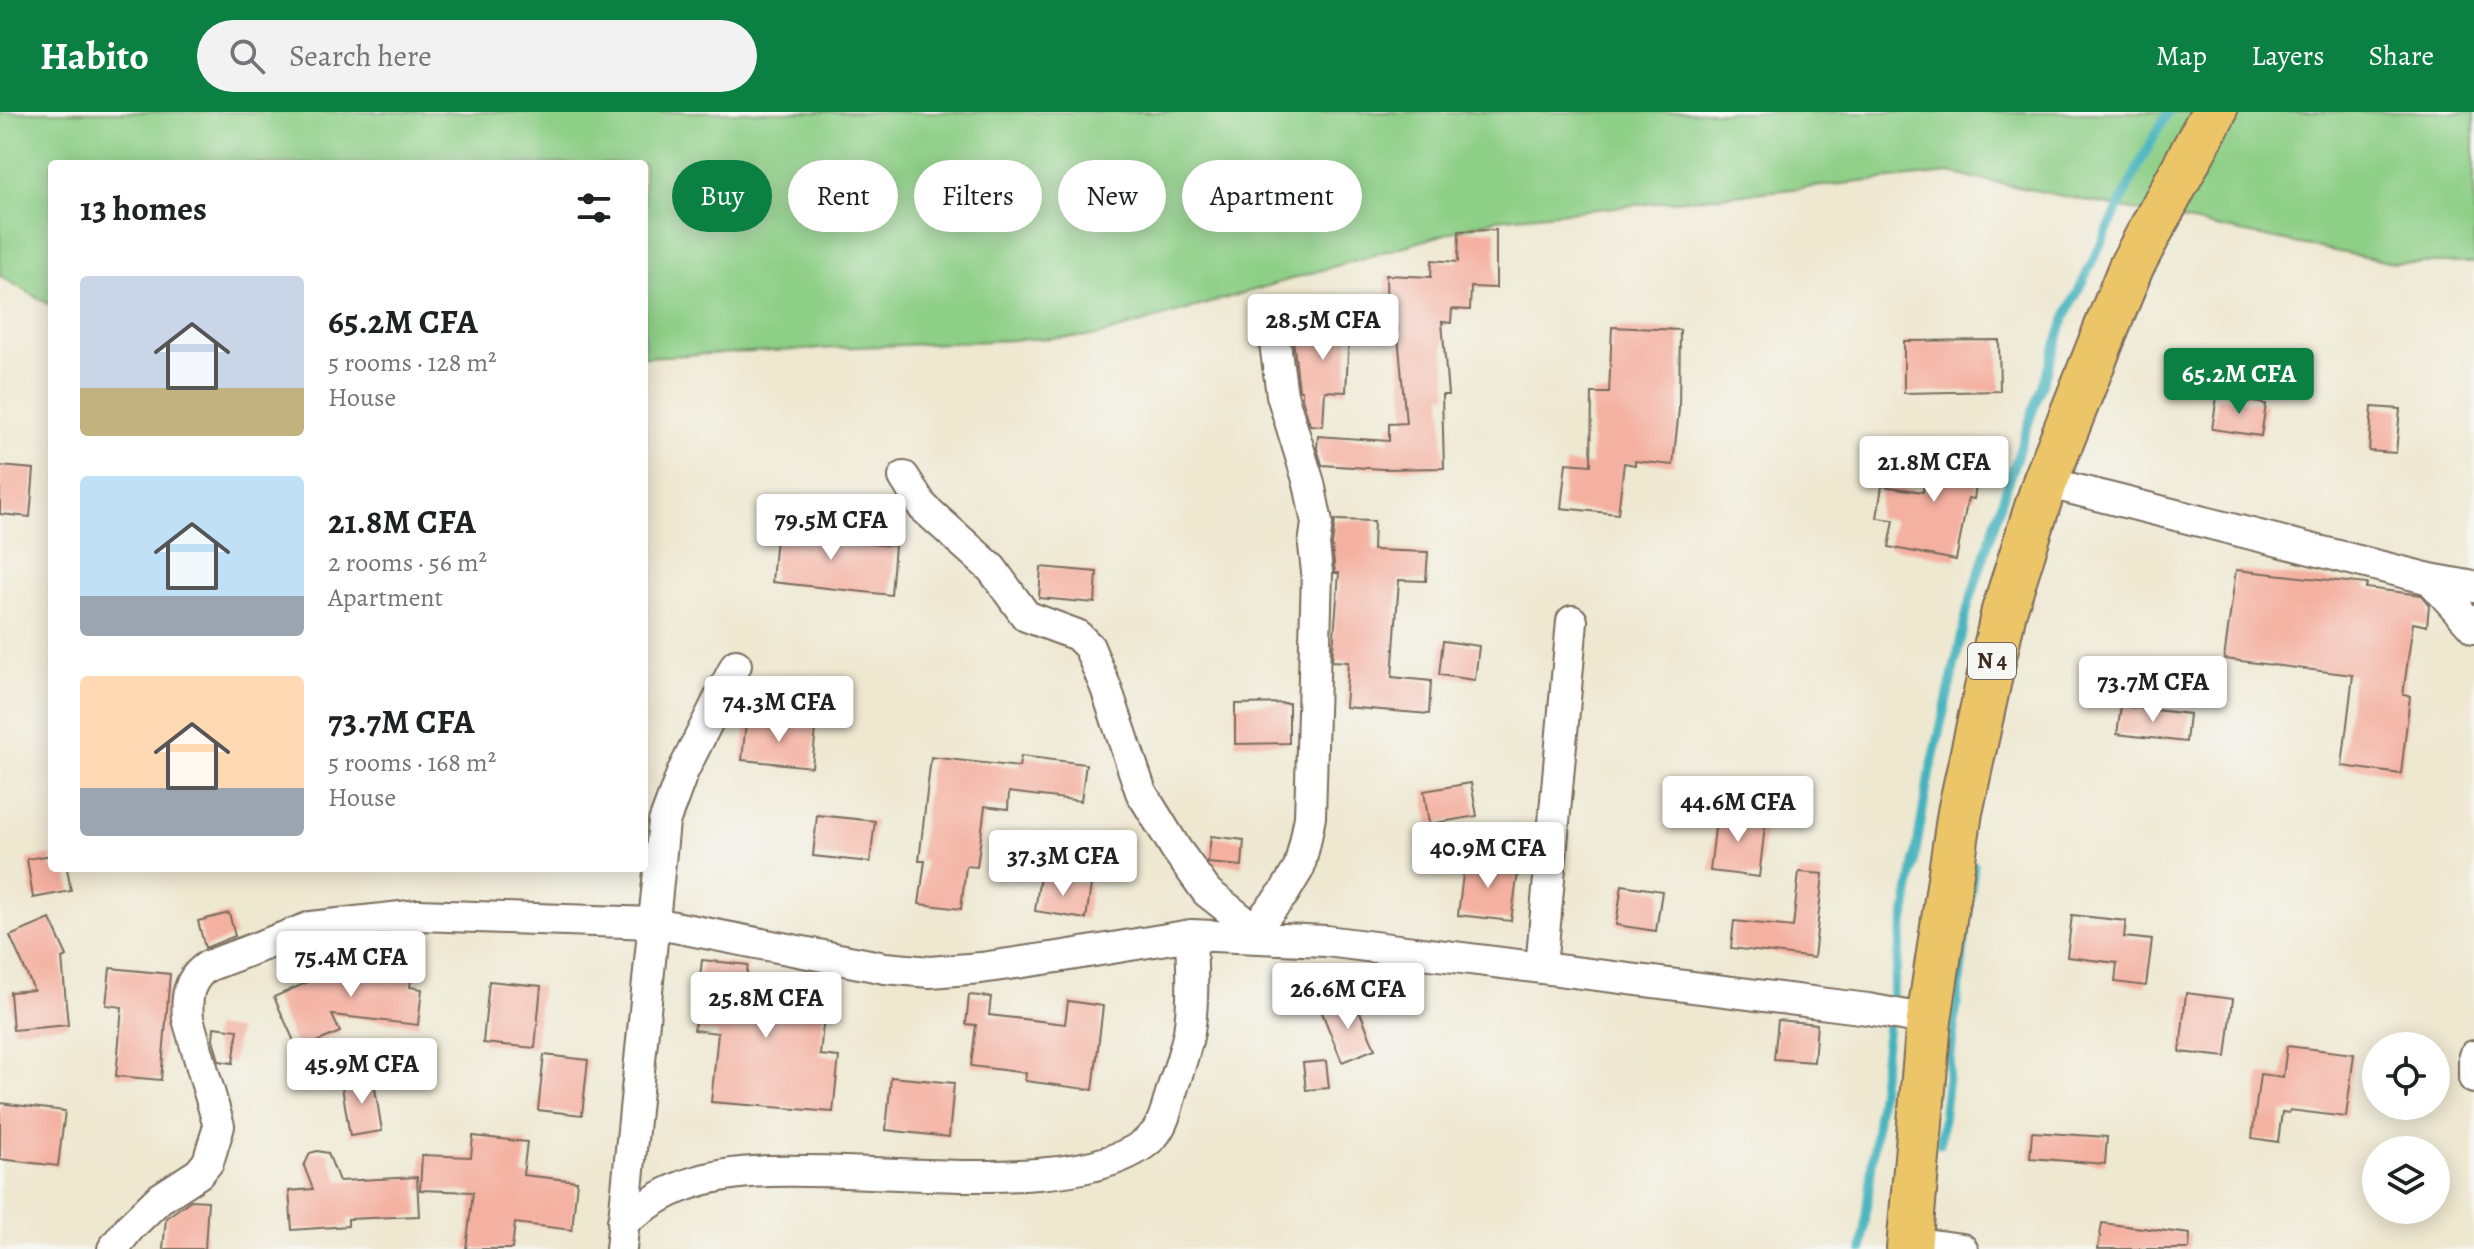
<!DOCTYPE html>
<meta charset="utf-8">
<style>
:root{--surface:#fff;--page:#f2f2f2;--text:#202124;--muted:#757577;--accent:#0b8043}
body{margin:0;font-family:Alegreya,serif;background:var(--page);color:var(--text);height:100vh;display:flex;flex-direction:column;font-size:30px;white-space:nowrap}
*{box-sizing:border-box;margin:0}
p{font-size:26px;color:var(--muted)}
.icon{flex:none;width:44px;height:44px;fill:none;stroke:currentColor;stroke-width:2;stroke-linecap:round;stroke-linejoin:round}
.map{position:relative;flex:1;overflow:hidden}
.details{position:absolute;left:48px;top:48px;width:600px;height:712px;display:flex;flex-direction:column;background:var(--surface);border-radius:8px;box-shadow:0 4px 20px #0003}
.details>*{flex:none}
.guide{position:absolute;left:672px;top:48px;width:760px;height:72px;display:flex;gap:16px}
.tools{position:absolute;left:2362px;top:920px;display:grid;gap:16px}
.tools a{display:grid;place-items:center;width:88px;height:88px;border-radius:50%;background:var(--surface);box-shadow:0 4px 20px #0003;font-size:40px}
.price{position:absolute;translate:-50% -68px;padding:0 18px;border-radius:8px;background:#fff;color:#222;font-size:26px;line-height:52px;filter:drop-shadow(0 2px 4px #0008)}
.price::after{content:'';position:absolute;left:50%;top:48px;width:24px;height:18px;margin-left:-12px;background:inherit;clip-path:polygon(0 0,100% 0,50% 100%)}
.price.current{background:var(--accent);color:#fff}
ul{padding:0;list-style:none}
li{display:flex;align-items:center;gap:24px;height:200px;padding:0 32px}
li span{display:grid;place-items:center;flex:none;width:224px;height:160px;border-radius:8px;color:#555}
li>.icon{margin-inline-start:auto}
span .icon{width:96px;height:96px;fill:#fffc;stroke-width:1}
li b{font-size:34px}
h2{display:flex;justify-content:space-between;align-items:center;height:96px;padding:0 32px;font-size:34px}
.pill{padding:0 28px;border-radius:36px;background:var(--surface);box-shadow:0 4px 20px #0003;font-size:28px;line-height:72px}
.pill.current{background:var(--accent);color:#fff}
header{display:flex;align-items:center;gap:48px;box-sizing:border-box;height:112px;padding:0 40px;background:var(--accent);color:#fff}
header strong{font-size:38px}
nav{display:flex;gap:44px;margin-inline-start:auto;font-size:28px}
.search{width:560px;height:72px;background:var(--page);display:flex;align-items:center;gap:20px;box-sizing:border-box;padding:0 28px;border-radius:44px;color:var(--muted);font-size:30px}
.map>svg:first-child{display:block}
</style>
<header>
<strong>Habito</strong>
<div class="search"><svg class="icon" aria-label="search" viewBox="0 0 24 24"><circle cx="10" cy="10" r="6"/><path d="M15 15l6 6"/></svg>Search here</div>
<nav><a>Map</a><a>Layers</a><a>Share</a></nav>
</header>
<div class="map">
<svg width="2474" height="1137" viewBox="0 0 2474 1137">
<rect width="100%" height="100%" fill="#f6f6f2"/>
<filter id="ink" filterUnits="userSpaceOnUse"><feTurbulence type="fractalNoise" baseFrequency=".0125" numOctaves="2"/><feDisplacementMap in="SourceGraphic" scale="16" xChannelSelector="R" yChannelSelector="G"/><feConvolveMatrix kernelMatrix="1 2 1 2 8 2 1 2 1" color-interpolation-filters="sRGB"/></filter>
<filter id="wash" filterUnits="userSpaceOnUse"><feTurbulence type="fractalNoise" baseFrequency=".006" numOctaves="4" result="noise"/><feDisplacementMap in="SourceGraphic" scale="32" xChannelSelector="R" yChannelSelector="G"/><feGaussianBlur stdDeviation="1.8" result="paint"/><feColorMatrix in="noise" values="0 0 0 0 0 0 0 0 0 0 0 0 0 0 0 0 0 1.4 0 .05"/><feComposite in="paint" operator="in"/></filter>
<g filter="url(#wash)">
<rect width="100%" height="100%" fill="#eee8d1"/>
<path fill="#8ecf87" stroke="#647c52" stroke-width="2" d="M0 0H2474V151H2394L1949 61 1497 107 1097 224 644 245V52H52V194L0 164Z"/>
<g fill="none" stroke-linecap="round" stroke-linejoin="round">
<path stroke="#44b3be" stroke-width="9" d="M1940 1032 1974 753
M1862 1137 1890 896 1927 674 1968 495 2007 373 2066 204 2142 47 2168 0"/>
</g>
<g id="blocks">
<path fill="#f4b0a0" d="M1496 118V176L1471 175 1470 198 1452 197 1451 211 1442 210 1448 283H1442L1444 356 1383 357 1322 353 1317 336 1318 324 1389 329V312L1406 311 1397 212 1387 211 1386 163 1431 165 1432 148 1458 150 1459 119Z
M1314 200 1350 203 1346 280 1325 279 1323 314 1310 313 1302 286V278H1299L1293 227 1311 228Z
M1612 215 1680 218 1679 297 1673 353 1635 349V353L1624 351 1618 402 1561 396 1566 351 1591 353 1592 281H1609Z
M1999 228 2000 279 1904 281V229Z
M2217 285 2266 292 2261 324 2212 317Z
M2372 295 2400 297 2396 341 2369 339Z
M1930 331 1981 338 1974 387 1968 386 1956 448 1889 435 1894 408 1877 406 1882 374 1923 380Z
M0 354 34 357 30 405 0 402Z
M1335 408 1374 409 1373 438 1428 440 1426 469 1399 468 1392 565 1431 569 1429 602 1345 595 1348 550 1332 549 1339 461H1335L1332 433Z
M777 413 833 418 832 429 895 434 891 483 772 470Z
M1041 455 1097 460 1095 491 1039 486Z
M2236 458 2367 472 2366 476 2421 483 2429 493 2427 514 2413 511 2403 583 2410 584 2401 662 2342 654 2353 563 2224 547Z
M1443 529 1479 534 1475 568 1439 563Z
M1289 591V631L1235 632V592Z
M2121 594 2189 602 2186 630 2117 622Z
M746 610 816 617 812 655 742 648Z
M1021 644 1086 652 1081 689 1009 680 1008 697 985 694 977 755 966 754 961 797 919 792 925 749H919L931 645 1019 655Z
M1471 671 1477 704 1429 712 1424 679Z
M1717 699 1766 705 1759 765 1710 759Z
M817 703 875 709 870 750 813 744Z
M1211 724 1244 728 1242 754 1208 751Z
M52 743V756H67L71 779 33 786 27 747Z
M1465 746 1519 753 1511 809 1458 803Z
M1799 760 1823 762 1814 846 1731 836 1734 809 1793 815Z
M1040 764 1091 773 1086 807 1035 799Z
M1622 773 1662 779 1656 819 1616 813Z
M229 801 235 824 205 836 198 809Z
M2072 803 2126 809 2124 825 2152 828 2146 874 2115 870 2117 851 2067 845Z
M50 807 67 844 62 846 68 913 13 918 10 880 34 878 10 824Z
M346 844 413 852 410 875 422 877 418 913 332 903 340 920 298 938 274 885 344 854Z
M702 848 748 853 746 866 827 874 820 943 839 945 833 1000 711 990 718 921 694 918Z
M110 856 170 862 161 968 116 964 122 895 106 893Z
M489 869 541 874 535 936 483 931Z
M2186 881 2233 887 2226 945 2180 940Z
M969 883 991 885 989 903 1065 912 1068 889 1103 894 1093 978 1025 969 1026 961 971 954 976 913 966 912Z
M1348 888 1354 903 1360 900 1375 937 1342 950 1321 898Z
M1778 908 1817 912 1814 950 1774 947Z
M214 915 238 918 233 951 219 949 213 927Z
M2287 934 2354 942 2346 1005 2290 998 2289 1001 2282 1000 2278 1030 2252 1026 2260 962 2283 965Z
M544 943 588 948 582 1003 538 998Z
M1326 949 1329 976 1306 978 1303 951Z
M373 964 382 1019 350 1024 341 969Z
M891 965 954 971 949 1025 886 1018Z
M0 991 65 999 58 1054 0 1047Z
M2032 1020 2107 1025 2105 1052 2030 1046Z
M473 1024 527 1030 523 1063 577 1069 572 1118 515 1111 512 1137H466L473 1080 420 1078 422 1043 471 1045Z
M317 1039 328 1041 339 1069 417 1065 419 1104 348 1107V1114L292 1118 289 1079 313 1077 304 1054 310 1041Z
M191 1088 208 1089 205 1137H163L166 1106Z
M2102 1111 2190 1122 2189 1137H2098Z"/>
</g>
</g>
<g filter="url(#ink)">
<use href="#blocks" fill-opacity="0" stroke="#7a6c5d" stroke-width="2"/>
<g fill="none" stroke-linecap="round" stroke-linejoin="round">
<g stroke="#7a6c5d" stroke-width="34">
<path id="minor" d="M904 365 923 395 992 457 1026 504 1077 523 1089 535 1106 576 1141 680 1176 737 1207 780 1254 817
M2045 370 2430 467 2474 475
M2430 467 2474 516
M1247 825 1284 781 1299 756 1305 731 1310 705 1317 460 1314 433 1317 411 1309 371 1282 283 1272 209
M1541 856 1572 509
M2474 944V966
M623 1109C658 1085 677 1072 720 1064 824 1043 1084 1098 1154 1023 1164 1012 1168 992 1172 978 1178 959 1185 940 1189 920 1194 888 1192 855 1191 823
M1909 1130 1962 1137
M113 1137 130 1115 159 1087 199 1061 208 1050 219 1014 188 907C186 885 188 867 208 854L311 815 419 803 654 811 885 856 930 860 981 856 1064 844 1191 823 1326 829 1868 897 1929 908
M621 1137 664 710 683 659 736 553"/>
</g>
<g stroke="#7a6c5d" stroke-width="48">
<path id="highway" d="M1909 1137 1929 908 1960 700 2004 499 2045 370 2131 155 2214 0"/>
</g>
<use href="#minor" stroke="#fff" stroke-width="30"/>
<use href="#highway" stroke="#edc569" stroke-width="44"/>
</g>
</g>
<g text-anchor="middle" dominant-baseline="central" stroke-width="6" stroke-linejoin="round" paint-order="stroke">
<rect fill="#f6f6f2" stroke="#73675e" stroke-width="2" x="1968" y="531" width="48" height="36" rx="6"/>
<g font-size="22" font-weight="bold" fill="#3b2a1e">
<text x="1992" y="549">N 4</text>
</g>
</g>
</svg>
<div class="tools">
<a><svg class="icon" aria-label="locate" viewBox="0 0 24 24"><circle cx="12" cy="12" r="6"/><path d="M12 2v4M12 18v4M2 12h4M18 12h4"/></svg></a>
<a><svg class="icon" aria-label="layers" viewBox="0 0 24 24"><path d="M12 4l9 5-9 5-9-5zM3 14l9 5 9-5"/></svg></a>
</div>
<b class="price" style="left:1323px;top:250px">28.5M CFA</b>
<b class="price current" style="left:2239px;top:304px">65.2M CFA</b>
<b class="price" style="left:1934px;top:392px">21.8M CFA</b>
<b class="price" style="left:831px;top:450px">79.5M CFA</b>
<b class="price" style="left:2153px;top:612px">73.7M CFA</b>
<b class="price" style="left:779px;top:632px">74.3M CFA</b>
<b class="price" style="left:1738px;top:732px">44.6M CFA</b>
<b class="price" style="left:1488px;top:778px">40.9M CFA</b>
<b class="price" style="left:1063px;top:786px">37.3M CFA</b>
<b class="price" style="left:351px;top:887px">75.4M CFA</b>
<b class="price" style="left:1348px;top:919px">26.6M CFA</b>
<b class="price" style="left:766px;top:928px">25.8M CFA</b>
<b class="price" style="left:362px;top:994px">45.9M CFA</b>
<div class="guide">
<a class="pill current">Buy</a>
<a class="pill">Rent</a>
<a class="pill">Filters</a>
<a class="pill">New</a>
<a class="pill">Apartment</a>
</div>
<section class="details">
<h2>13 homes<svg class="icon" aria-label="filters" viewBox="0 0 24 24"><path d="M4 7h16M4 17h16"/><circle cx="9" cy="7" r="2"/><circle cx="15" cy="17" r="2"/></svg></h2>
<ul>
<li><span style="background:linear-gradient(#c9d6e8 70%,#c2b280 0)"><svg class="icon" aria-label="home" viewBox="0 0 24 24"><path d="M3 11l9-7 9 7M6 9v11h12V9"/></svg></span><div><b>65.2M CFA</b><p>5 rooms · 128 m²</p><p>House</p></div></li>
<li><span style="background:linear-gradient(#bfe0f5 75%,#9aa5b1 0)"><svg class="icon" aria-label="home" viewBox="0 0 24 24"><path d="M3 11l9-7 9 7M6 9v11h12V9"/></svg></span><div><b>21.8M CFA</b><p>2 rooms · 56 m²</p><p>Apartment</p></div></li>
<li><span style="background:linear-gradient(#ffd9b3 70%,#9aa5b1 0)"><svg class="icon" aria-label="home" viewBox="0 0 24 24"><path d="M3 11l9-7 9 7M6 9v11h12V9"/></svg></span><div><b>73.7M CFA</b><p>5 rooms · 168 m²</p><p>House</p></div></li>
</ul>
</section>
</div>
